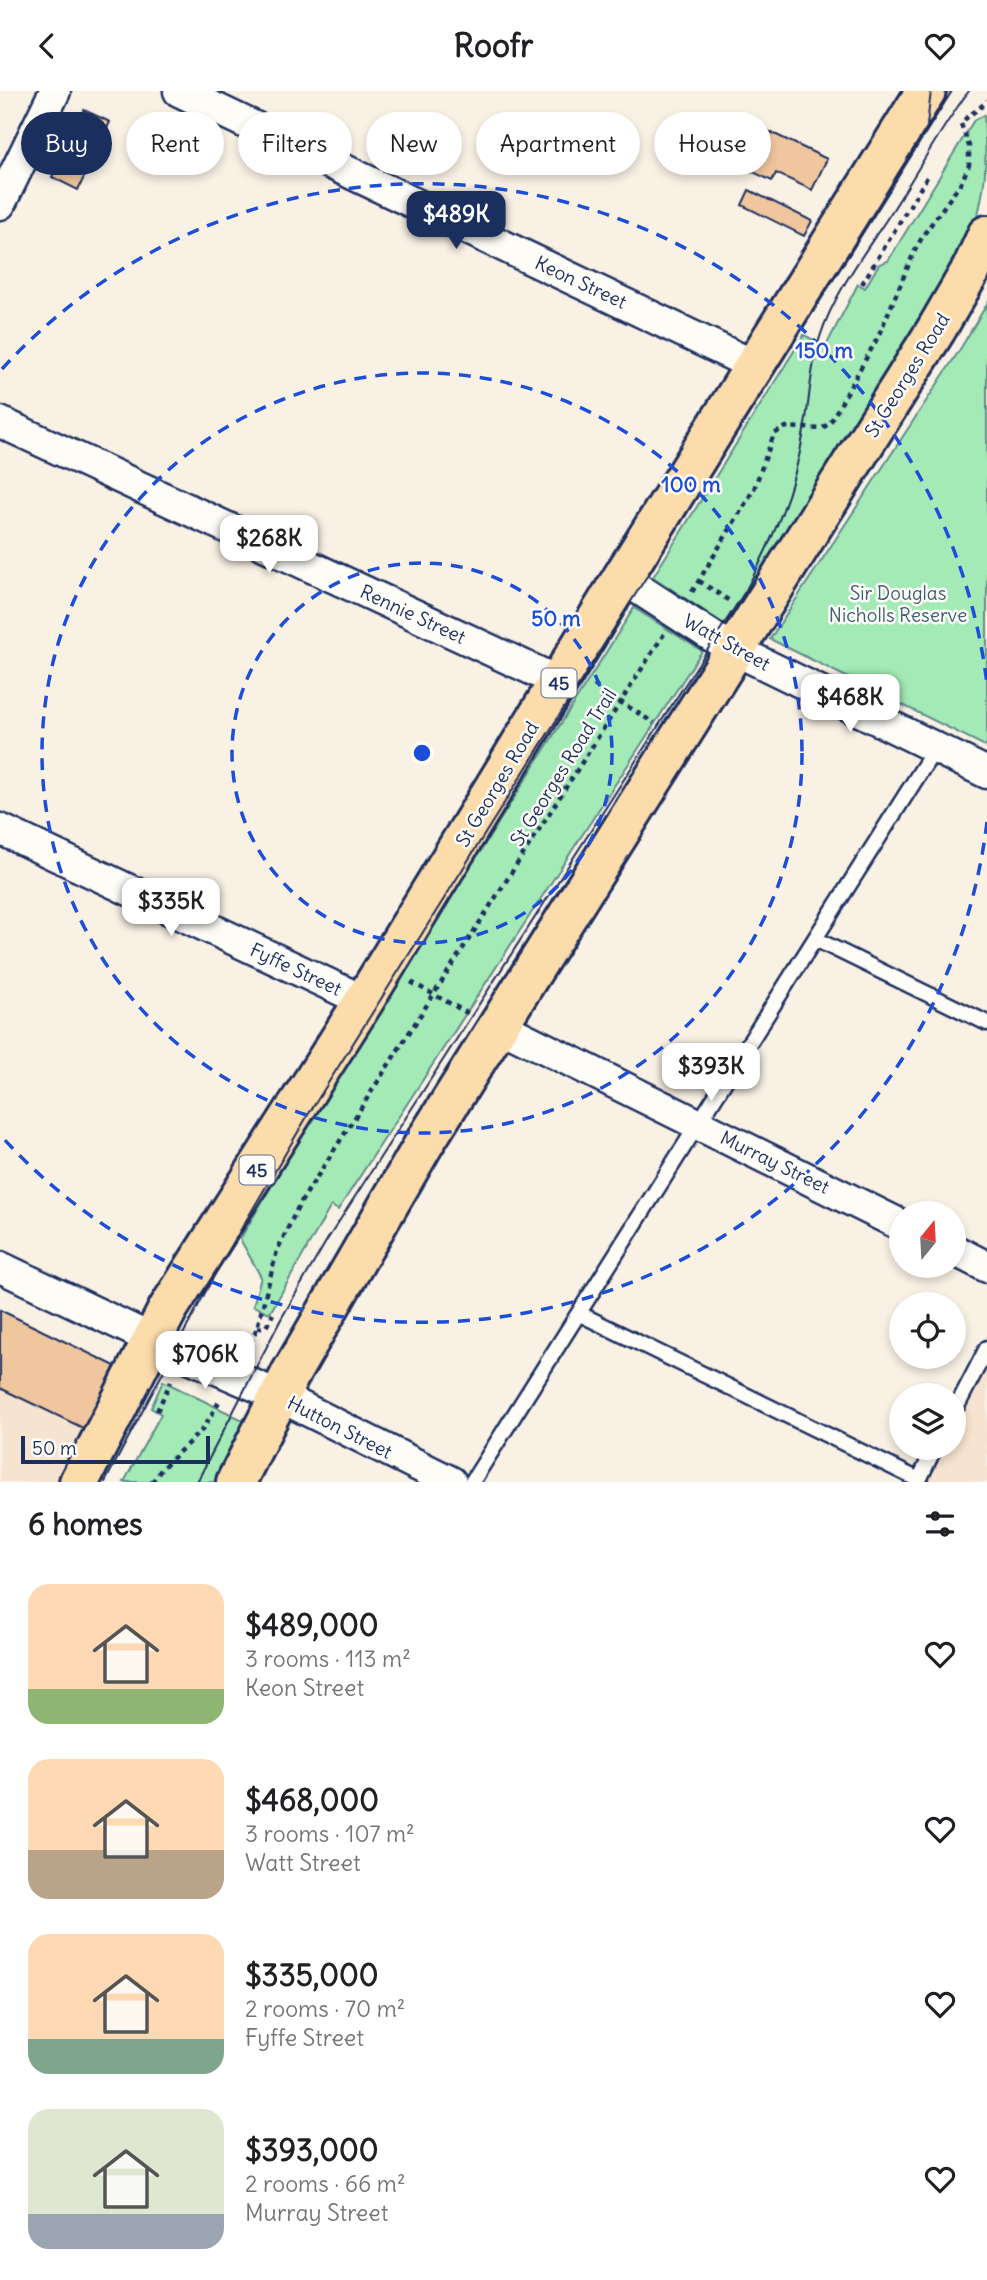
<!DOCTYPE html>
<meta charset="utf-8">
<style>
:root{--surface:#fff;--page:#f6f6f6;--text:#202124;--muted:#757577;--accent:#1b2f5e}
body{margin:0;font-family:Delius,sans-serif;background:var(--page);color:var(--text);height:100vh;display:flex;flex-direction:column;font-size:26px;white-space:nowrap}
*{box-sizing:border-box;margin:0}
p{font-size:23px;color:var(--muted)}
.icon{flex:none;width:38px;height:38px;fill:none;stroke:currentColor;stroke-width:2;stroke-linecap:round;stroke-linejoin:round}
.map{position:relative;height:1391px;overflow:hidden}
.panel{display:flex;flex-direction:column;background:var(--surface);flex:1}
.panel>*{flex:none}
.hud{position:absolute;left:21px;top:21px;width:945px;height:63px;display:flex;gap:14px}
.needle{width:46px;rotate:18deg}
.fabs{position:absolute;left:889px;top:1110px;display:grid;gap:14px}
.fabs a{display:grid;place-items:center;width:77px;height:77px;border-radius:50%;background:var(--surface);box-shadow:0 4px 10px #0003;font-size:35px}
.scale{position:absolute;left:21px;bottom:18px;width:189px;box-sizing:border-box;padding-left:7px;border:4px solid #1b2f5e;border-top:0;font-size:19px;line-height:24px;white-space:nowrap;color:#1b2f5e;-webkit-text-stroke:5px #fdfcf7;paint-order:stroke}
.price{position:absolute;translate:-50% -60px;padding:0 16px;border-radius:14px;background:#fff;color:#222;font-size:23px;line-height:46px;filter:drop-shadow(0 2px 4px #0008)}
.price::after{content:'';position:absolute;left:50%;top:42px;width:21px;height:16px;margin-left:-10px;background:inherit;clip-path:polygon(0 0,100% 0,50% 100%)}
.price.active{background:var(--accent);color:#fff}
ul{padding:0;list-style:none}
li{display:flex;align-items:center;gap:21px;height:175px;padding:0 28px}
li span{display:grid;place-items:center;flex:none;width:196px;height:140px;border-radius:21px;color:#555}
li>.icon{margin-inline-start:auto}
span .icon{width:84px;height:84px;fill:#fffc;stroke-width:1}
li b{font-size:30px}
h2{display:flex;justify-content:space-between;align-items:center;height:84px;padding:0 28px;font-size:30px}
.pill{padding:0 24px;border-radius:32px;background:var(--surface);box-shadow:0 4px 10px #0003;font-size:24px;line-height:63px}
.pill.active{background:var(--accent);color:#fff}
header{display:flex;justify-content:space-between;align-items:center;height:91px;padding:0 28px;background:var(--surface);font-size:32px;font-weight:700}
.map>svg:first-child{display:block}
</style>
<header><svg class="icon" aria-label="back" viewBox="0 0 24 24"><path d="M15 5l-7 7 7 7"/></svg>Roofr<svg class="icon" aria-label="heart" viewBox="0 0 24 24"><path d="M12 20l-8-8c-3-5 5-10 8-4 3-6 11-1 8 4z"/></svg></header>
<div class="map">
<svg width="987" height="1391" viewBox="0 0 987 1391">
<rect width="100%" height="100%" fill="#faf1e5"/>
<filter id="ink" filterUnits="userSpaceOnUse"><feTurbulence type="fractalNoise" baseFrequency=".0143" numOctaves="2"/><feDisplacementMap in="SourceGraphic" scale="14" xChannelSelector="R" yChannelSelector="G"/><feConvolveMatrix kernelMatrix="1 2 1 2 8 2 1 2 1" color-interpolation-filters="sRGB"/></filter>
<g filter="url(#ink)">
<path fill="#f7e4d0" d="M0 1219 115 1275 60 1391H0Z
M987 1270V1391H927L944 1356H954V1337Z"/>
<path fill="#a4eab7" stroke="#608c8a" stroke-width="2" d="M984 24C987 73 987 100 971 146L730 537 653 486 804 244 826 255 858 193 865 197 879 173 888 170 974 29Z
M987 213V656L770 548 959 260Z
M634 517 702 560 338 1119 331 1115 270 1222 253 1215 261 1186 240 1148 318 1017Z
M163 1290 251 1333 221 1391H124L161 1323 151 1317Z"/>
<path fill="#f0c69f" stroke="#1b2f5e" stroke-width="2" d="M84 19 110 31 78 99 52 86Z
M764 38 827 68 812 99 776 82 772 90 745 77Z
M749 99 812 130 804 145 742 114Z
M0 1219 115 1275 85 1338 0 1297Z"/>
<g fill="none" stroke-linecap="round" stroke-linejoin="round">
<g stroke="#1b2f5e" stroke-width="19">
<path id="lane" d="M815 848 987 932
M580 1223 919 1389
M954 1321 987 1257
M472 1391 936 656
M918 1391 935 1356"/>
</g>
<g stroke="#1b2f5e" stroke-width="35">
<path id="street" d="M179 0 755 275
M0 113 55 0
M0 331 559 591
M622 487 727 555 987 682
M0 738 364 910
M498 934 901 1134
M954 1159 987 1176
M0 1176 187 1265 279 1305 451 1391"/>
</g>
<g stroke="#1b2f5e" stroke-width="44">
<path id="highway" d="M79 1391 168 1218 364 910 622 487 926 0
M236 1391 291 1282 425 1051 936 239 972 177 987 144"/>
</g>
<path stroke="#1b2f5e" stroke-width="4.5" stroke-dasharray="5 5" stroke-linecap="butt" d="M862 193 929 83
M699 490 731 511
M692 501 754 398 774 343 786 336 821 338 830 332 878 246 915 159 924 143 961 92 969 74V55L961 33C969 22 979 20 987 9
M594 594 654 632
M411 891 471 924
M257 1237 266 1236 273 1223
M246 1261 257 1237 277 1160 299 1114 664 543
M157 1320 171 1290
M152 1391 163 1376 203 1338 220 1309"/>
<use href="#lane" stroke="#fdfcf7" stroke-width="14"/>
<use href="#street" stroke="#fdfcf7" stroke-width="30"/>
<use href="#highway" stroke="#fddcac" stroke-width="38"/>
<path stroke="#1b2f5e" stroke-width="2" d="M927 34 931 0
M105 1391 216 1181 308 1024 952 0
M197 1391 281 1228 327 1149 746 499C774 446 794 400 804 340 810 309 810 276 820 246 834 201 869 156 894 117 919 78 941 37 969 0"/>
</g>
</g>
<g fill="none" stroke="#1d4ed8" stroke-width="3.5" stroke-dasharray="12 9">
<circle cx="422" cy="662" r="190"/>
<circle cx="422" cy="662" r="380"/>
<path d="M987 731A569 569 0 0 1 2 1046M2 278A569 569 0 0 1 987 593"/>
</g>
<g text-anchor="middle" dominant-baseline="central" stroke-width="5" stroke-linejoin="round" paint-order="stroke">
<g fill="#fdfcf7" stroke="#5f6c8c" stroke-width="2">
<rect x="541.5" y="577.5" width="35" height="29" rx="5"/>
<rect x="239.5" y="1064.5" width="35" height="29" rx="5"/>
</g>
<g font-size="18" font-weight="bold" fill="#1b2f5e">
<text x="559" y="592">45</text>
<text x="257" y="1079">45</text>
</g>
<g font-size="19" fill="#1b2f5e" stroke="#fdfcf7">
<text transform="translate(581 191) rotate(25)">Keon Street</text>
<text transform="translate(907 284) rotate(-58)">St Georges Road</text>
<text transform="translate(413 523) rotate(25)">Rennie Street</text>
<text transform="translate(727 551) rotate(29)">Watt Street</text>
<text transform="translate(563 676) rotate(-58)">St Georges Road Trail</text>
<text transform="translate(497 693) rotate(-59)">St Georges Road</text>
<text transform="translate(296 878) rotate(25)">Fyffe Street</text>
<text transform="translate(775 1071) rotate(26)">Murray Street</text>
<text transform="translate(340 1336) rotate(27)">Hutton Street</text>
</g>
<g font-size="19" fill="#3d5e74" stroke="#fdfcf7">
<text x="898" y="502">Sir Douglas<tspan x="898" dy="22">Nicholls Reserve</tspan></text>
</g>
</g>
<circle cx="422" cy="662" r="10" fill="#1d4ed8" stroke="#fdfcf7" stroke-width="3.5"/>
<g font-size="21" text-anchor="middle" font-weight="bold" fill="#1d4ed8" stroke="#fdfcf7" stroke-width="5" stroke-linejoin="round" paint-order="stroke">
<text x="824" y="267">150 m</text>
<text x="691" y="401">100 m</text>
<text x="556" y="535">50 m</text>
</g>
</svg>
<div class="fabs">
<a><svg class="needle" viewBox="-14 -14 28 28"><path d="M0-13l5 13h-10z" fill="#e53935"/><path d="M0 13l5-13h-10z" fill="#757577"/></svg></a>
<a><svg class="icon" aria-label="locate" viewBox="0 0 24 24"><circle cx="12" cy="12" r="6"/><path d="M12 2v4M12 18v4M2 12h4M18 12h4"/></svg></a>
<a><svg class="icon" aria-label="layers" viewBox="0 0 24 24"><path d="M12 4l9 5-9 5-9-5zM3 14l9 5 9-5"/></svg></a>
</div>
<div class="scale">50 m</div>
<b class="price active" style="left:456px;top:160px">$489K</b>
<b class="price" style="left:269px;top:484px">$268K</b>
<b class="price" style="left:850px;top:643px">$468K</b>
<b class="price" style="left:171px;top:847px">$335K</b>
<b class="price" style="left:711px;top:1012px">$393K</b>
<b class="price" style="left:205px;top:1300px">$706K</b>
<div class="hud">
<a class="pill active">Buy</a>
<a class="pill">Rent</a>
<a class="pill">Filters</a>
<a class="pill">New</a>
<a class="pill">Apartment</a>
<a class="pill">House</a>
</div>
</div>
<section class="panel">
<h2>6 homes<svg class="icon" aria-label="filters" viewBox="0 0 24 24"><path d="M4 7h16M4 17h16"/><circle cx="9" cy="7" r="2"/><circle cx="15" cy="17" r="2"/></svg></h2>
<ul>
<li><span style="background:linear-gradient(#ffd9b3 75%,#8fb573 0)"><svg class="icon" aria-label="home" viewBox="0 0 24 24"><path d="M3 11l9-7 9 7M6 9v11h12V9"/></svg></span><div><b>$489,000</b><p>3 rooms · 113 m²</p><p>Keon Street</p></div><svg class="icon" aria-label="heart" viewBox="0 0 24 24"><path d="M12 20l-8-8c-3-5 5-10 8-4 3-6 11-1 8 4z"/></svg></li>
<li><span style="background:linear-gradient(#ffd9b3 65%,#b9a48a 0)"><svg class="icon" aria-label="home" viewBox="0 0 24 24"><path d="M3 11l9-7 9 7M6 9v11h12V9"/></svg></span><div><b>$468,000</b><p>3 rooms · 107 m²</p><p>Watt Street</p></div><svg class="icon" aria-label="heart" viewBox="0 0 24 24"><path d="M12 20l-8-8c-3-5 5-10 8-4 3-6 11-1 8 4z"/></svg></li>
<li><span style="background:linear-gradient(#ffd9b3 75%,#7fa58c 0)"><svg class="icon" aria-label="home" viewBox="0 0 24 24"><path d="M3 11l9-7 9 7M6 9v11h12V9"/></svg></span><div><b>$335,000</b><p>2 rooms · 70 m²</p><p>Fyffe Street</p></div><svg class="icon" aria-label="heart" viewBox="0 0 24 24"><path d="M12 20l-8-8c-3-5 5-10 8-4 3-6 11-1 8 4z"/></svg></li>
<li><span style="background:linear-gradient(#dfe7d0 75%,#9aa5b1 0)"><svg class="icon" aria-label="home" viewBox="0 0 24 24"><path d="M3 11l9-7 9 7M6 9v11h12V9"/></svg></span><div><b>$393,000</b><p>2 rooms · 66 m²</p><p>Murray Street</p></div><svg class="icon" aria-label="heart" viewBox="0 0 24 24"><path d="M12 20l-8-8c-3-5 5-10 8-4 3-6 11-1 8 4z"/></svg></li>
</ul>
</section>
